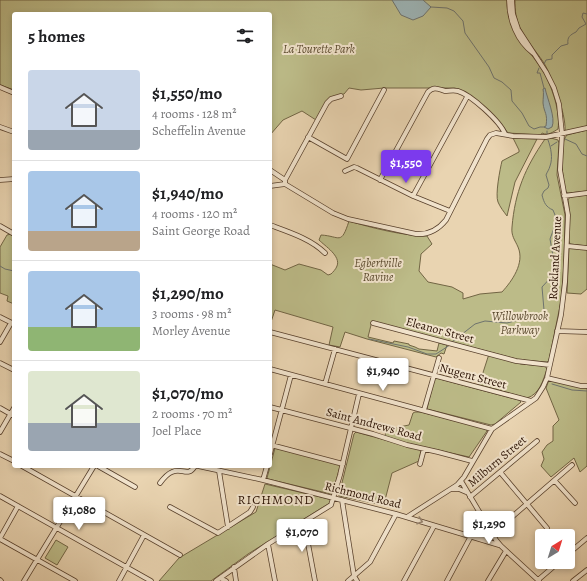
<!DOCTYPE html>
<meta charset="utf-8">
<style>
:root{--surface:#fff;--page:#f6f6f6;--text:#202124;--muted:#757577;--line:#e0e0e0;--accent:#7c3aed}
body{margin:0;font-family:Alegreya,serif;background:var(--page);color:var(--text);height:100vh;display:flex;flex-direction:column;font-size:15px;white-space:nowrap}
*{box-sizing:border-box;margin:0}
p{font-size:13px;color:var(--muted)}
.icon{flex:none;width:22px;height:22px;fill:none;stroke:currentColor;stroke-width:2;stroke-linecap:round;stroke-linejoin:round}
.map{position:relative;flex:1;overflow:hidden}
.panel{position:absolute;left:12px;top:12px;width:260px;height:456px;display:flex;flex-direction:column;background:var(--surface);border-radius:4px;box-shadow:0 2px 6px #0003}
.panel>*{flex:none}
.needle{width:26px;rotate:38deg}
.tools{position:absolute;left:535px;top:529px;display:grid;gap:8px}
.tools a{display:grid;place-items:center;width:40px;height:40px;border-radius:4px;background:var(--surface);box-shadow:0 2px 6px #0003;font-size:20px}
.price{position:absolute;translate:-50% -34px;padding:0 9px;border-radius:4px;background:#fff;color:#222;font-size:13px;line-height:26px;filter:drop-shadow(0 1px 2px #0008)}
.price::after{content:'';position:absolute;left:50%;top:24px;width:12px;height:9px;margin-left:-6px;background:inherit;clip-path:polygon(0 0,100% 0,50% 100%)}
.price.selected{background:var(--accent);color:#fff}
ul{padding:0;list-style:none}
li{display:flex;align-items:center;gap:12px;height:100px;padding:0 16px}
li+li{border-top:1px solid var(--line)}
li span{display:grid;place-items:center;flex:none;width:112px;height:80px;border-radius:4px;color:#555}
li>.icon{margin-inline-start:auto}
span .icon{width:48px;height:48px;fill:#fffc;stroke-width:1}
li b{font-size:17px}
h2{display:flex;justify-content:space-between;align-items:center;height:48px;padding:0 16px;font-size:17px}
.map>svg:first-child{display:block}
</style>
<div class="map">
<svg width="587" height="581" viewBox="0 0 587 581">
<rect width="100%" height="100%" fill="#e9d4b1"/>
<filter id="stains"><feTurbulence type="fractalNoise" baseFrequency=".005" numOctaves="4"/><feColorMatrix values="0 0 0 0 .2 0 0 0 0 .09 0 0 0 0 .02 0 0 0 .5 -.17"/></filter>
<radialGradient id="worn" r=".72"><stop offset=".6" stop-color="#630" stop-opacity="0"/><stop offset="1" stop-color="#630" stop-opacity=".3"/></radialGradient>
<path fill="#bcbb88" stroke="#726544" d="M0 0H508C506 29 524 44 539 65 550 80 561 111 558 129 553 132 548 136 542 133L541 135 508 133C498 118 472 92 455 88H384L361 90 349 88 344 94 333 97 316 120 302 111 283 120 270 135V14H14V90L0 85Z
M515 0H587V126L567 131 565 130C566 114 552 77 544 63 534 48 519 33 516 15 515 10 515 5 515 0Z
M587 130V191L568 193 565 191C563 179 558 144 567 135Z
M513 138 537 139 515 182 507 216C504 212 500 207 498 202 495 195 500 169 502 161L519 152V150Z
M551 138 558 140 559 143 557 175 565 215 564 265 561 301 549 360 547 362 520 360 372 321 368 337 393 343 394 341 409 344V345L415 347 419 349 437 351 439 343 447 345 444 354 441 353 436 357 367 339 345 332 340 347 329 345 333 327 275 310 270 325V264L285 270 299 264 321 270 328 275 331 274C333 272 336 269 337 266 341 256 325 246 319 240L321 235C340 236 341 246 349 221 372 228 404 236 427 236L432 244 421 254 419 271 428 282 452 287 463 293V299L480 294 502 292C512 281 525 263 518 247 515 240 511 236 512 227 515 192 525 168 545 139Z
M587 195V246L570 244C566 237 571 213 568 200L570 197Z
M11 234 14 235V304L7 301 8 296 0 293V247L7 235Z
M569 248 587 249V289L581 294 567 293Z
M489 354 521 364 545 366 547 369C543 380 540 394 527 398L479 385Z
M436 378 507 397 519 400 521 402 495 424 491 425 427 409 434 379Z
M549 380 587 388V466L580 472 574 458 551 477 541 466 544 459 542 452 547 445 553 441V426L559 420 546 388Z
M415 412H421L487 429V431L469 457 406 443 385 436 386 430 388 431 399 427 409 425 413 413Z
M356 432 421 450 419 461 392 473 384 504 383 505 339 496V495L354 434Z
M275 448 339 464 340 466 333 494H331L268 479 267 478Z
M265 484 329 499 331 501 328 504 248 554 211 581H159L179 558 256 512Z
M56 540 68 547 57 565 45 558Z"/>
<path fill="#9db5b7" stroke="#6e736e" d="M392 0H423L431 7 423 16 413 20 401 15Z
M545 88C547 98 556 118 552 127L548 129 544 127 546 126C548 113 544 113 543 103 543 98 544 94 543 89Z"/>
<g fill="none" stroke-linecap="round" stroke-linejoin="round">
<path stroke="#6e736e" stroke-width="1" d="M431 7 447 8 454 11 463 21 465 33 489 67 494 78 502 82 511 90 512 101 522 113 529 126 534 129 540 127H544
M544 64 546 60 552 59V55L561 46 568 44C567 37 570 35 576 32L579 28 586 24 582 17 583 13 587 14
M539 68 537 73H540L544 88
M547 131V134
M565 139 576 144 582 154 587 156
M551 146 557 142
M0 266 5 269 14 271
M369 339 408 347 427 354H436L450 345
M452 342 475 324 485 321 507 323 526 318 534 319 542 317 544 310 542 287 554 274 555 267 550 239 557 220 553 210C546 207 544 203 542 195L544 191 548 188 549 185 546 175C547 172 549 170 550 166 553 158 551 148 548 140
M552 384 572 390 587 391"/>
<g stroke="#58402c" stroke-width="5.5">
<path id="minor" d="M509 0C509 20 517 41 533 53
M0 87 14 93
M0 127 14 132
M308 137 347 159 384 90
M270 170 285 180V184L333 213 348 219 416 234C429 235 438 230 446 220L487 139 490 135 496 133 513 136 546 137 587 128
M345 171 354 167 357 168 413 196 450 211
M0 180 14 179
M285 180 327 103 331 99 341 96
M380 180 428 92C434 86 438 89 445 91 449 91 453 90 458 91 471 95 500 121 505 134
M270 186 285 184
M413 196 467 97
M564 196 587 193
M270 225C289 232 311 239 325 253
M0 226 14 234
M567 246 587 248
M0 317 14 324
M373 323 516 361 550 365
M557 331 587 332
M270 332 531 401
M0 342 11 323
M0 363 14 370
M270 369 492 429
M547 378 581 386H587
M325 384 335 349
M270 407 373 434 407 445 438 452 472 461
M0 408 14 416
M424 410 439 358
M0 432 14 408
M271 445 343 464
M0 454 14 461
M270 454 291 375
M420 464 424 449
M22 466 180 555
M98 466 135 487
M198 466 263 480 396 514 499 545
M219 471 228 527
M500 472 547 528
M263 480 267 466
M461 481 496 540 501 546 539 581
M555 481 575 503
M160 483C163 479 167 474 172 472 182 467 188 478 195 466
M451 489H459L466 492
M0 496 151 581
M470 497 537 441
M342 500 354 576 357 581
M170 507 218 533 250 512 253 507
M407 517 457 485 464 477 492 429 536 398 543 387 547 378 561 315 565 282 568 215 560 170 562 134 559 104 554 88 546 72 518 29 513 14 512 0
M304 522 315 581
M480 537H486L491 535 572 465
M0 538 18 506
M0 539 75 581
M268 544 275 581
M568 554 587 538
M234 567 236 581
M220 578 226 581
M0 580 1 581
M538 580 559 562
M24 581 94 466
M119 581 144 535
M216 581 268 544 331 505 340 475 359 394
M348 581 370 562 396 514
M404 581 434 526
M447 581 471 536
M488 581 506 551
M573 581 587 570"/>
</g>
<use href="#minor" stroke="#f1e3cc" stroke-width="4"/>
</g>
<defs><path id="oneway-chevron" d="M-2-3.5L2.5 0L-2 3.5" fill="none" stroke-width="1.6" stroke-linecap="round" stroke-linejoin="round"/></defs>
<use stroke="#978470" href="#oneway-chevron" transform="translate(420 521) rotate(19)"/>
<g text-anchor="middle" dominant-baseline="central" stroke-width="4" stroke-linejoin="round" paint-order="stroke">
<g font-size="12" font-style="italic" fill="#5c4b30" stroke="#f1e3cc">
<text x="319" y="49">La Tourette Park</text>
<text x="378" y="263">Egbertville<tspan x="378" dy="14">Ravine</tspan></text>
<text x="520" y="316">Willowbrook<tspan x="520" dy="14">Parkway</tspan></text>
</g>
<g font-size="12" fill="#280f00" stroke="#f1e3cc">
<text transform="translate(555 258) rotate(-87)">Rockland Avenue</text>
<text transform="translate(440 330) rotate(15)">Eleanor Street</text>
<text transform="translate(473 376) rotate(15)">Nugent Street</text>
<text transform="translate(374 424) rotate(15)">Saint Andrews Road</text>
<text transform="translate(497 461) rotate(-40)">Milburn Street</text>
<text transform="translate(363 495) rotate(14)">Richmond Road</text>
</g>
<g font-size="13" letter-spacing="1" fill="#280f00" stroke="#f1e3cc">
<text x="276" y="499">RICHMOND</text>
</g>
</g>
<rect width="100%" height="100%" filter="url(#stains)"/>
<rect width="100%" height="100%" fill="url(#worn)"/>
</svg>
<div class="tools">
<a><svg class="needle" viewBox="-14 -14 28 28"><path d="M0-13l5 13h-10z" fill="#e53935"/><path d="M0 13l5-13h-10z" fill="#757577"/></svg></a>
</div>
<b class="price selected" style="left:406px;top:184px">$1,550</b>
<b class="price" style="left:383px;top:392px">$1,940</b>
<b class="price" style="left:79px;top:531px">$1,080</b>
<b class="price" style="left:489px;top:545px">$1,290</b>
<b class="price" style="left:302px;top:553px">$1,070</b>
<section class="panel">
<h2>5 homes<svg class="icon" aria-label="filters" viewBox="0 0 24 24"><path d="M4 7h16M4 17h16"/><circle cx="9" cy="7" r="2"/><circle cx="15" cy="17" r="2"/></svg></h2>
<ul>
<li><span style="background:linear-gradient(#c9d6e8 75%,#9aa5b1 0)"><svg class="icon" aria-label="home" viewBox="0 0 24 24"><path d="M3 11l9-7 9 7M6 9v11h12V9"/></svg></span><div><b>$1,550/mo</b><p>4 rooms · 128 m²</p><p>Scheffelin Avenue</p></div></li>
<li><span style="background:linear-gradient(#a9c7e8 75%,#b9a48a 0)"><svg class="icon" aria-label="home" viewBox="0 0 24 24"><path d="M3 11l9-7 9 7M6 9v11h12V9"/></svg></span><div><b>$1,940/mo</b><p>4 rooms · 120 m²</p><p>Saint George Road</p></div></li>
<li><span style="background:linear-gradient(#a9c7e8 70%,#8fb573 0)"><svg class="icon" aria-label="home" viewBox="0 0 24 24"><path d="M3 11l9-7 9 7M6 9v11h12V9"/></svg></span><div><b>$1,290/mo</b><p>3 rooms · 98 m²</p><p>Morley Avenue</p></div></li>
<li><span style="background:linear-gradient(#dfe7d0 65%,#9aa5b1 0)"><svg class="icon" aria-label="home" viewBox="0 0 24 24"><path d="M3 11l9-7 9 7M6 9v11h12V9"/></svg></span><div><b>$1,070/mo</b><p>2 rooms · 70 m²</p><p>Joel Place</p></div></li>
</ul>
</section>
</div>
